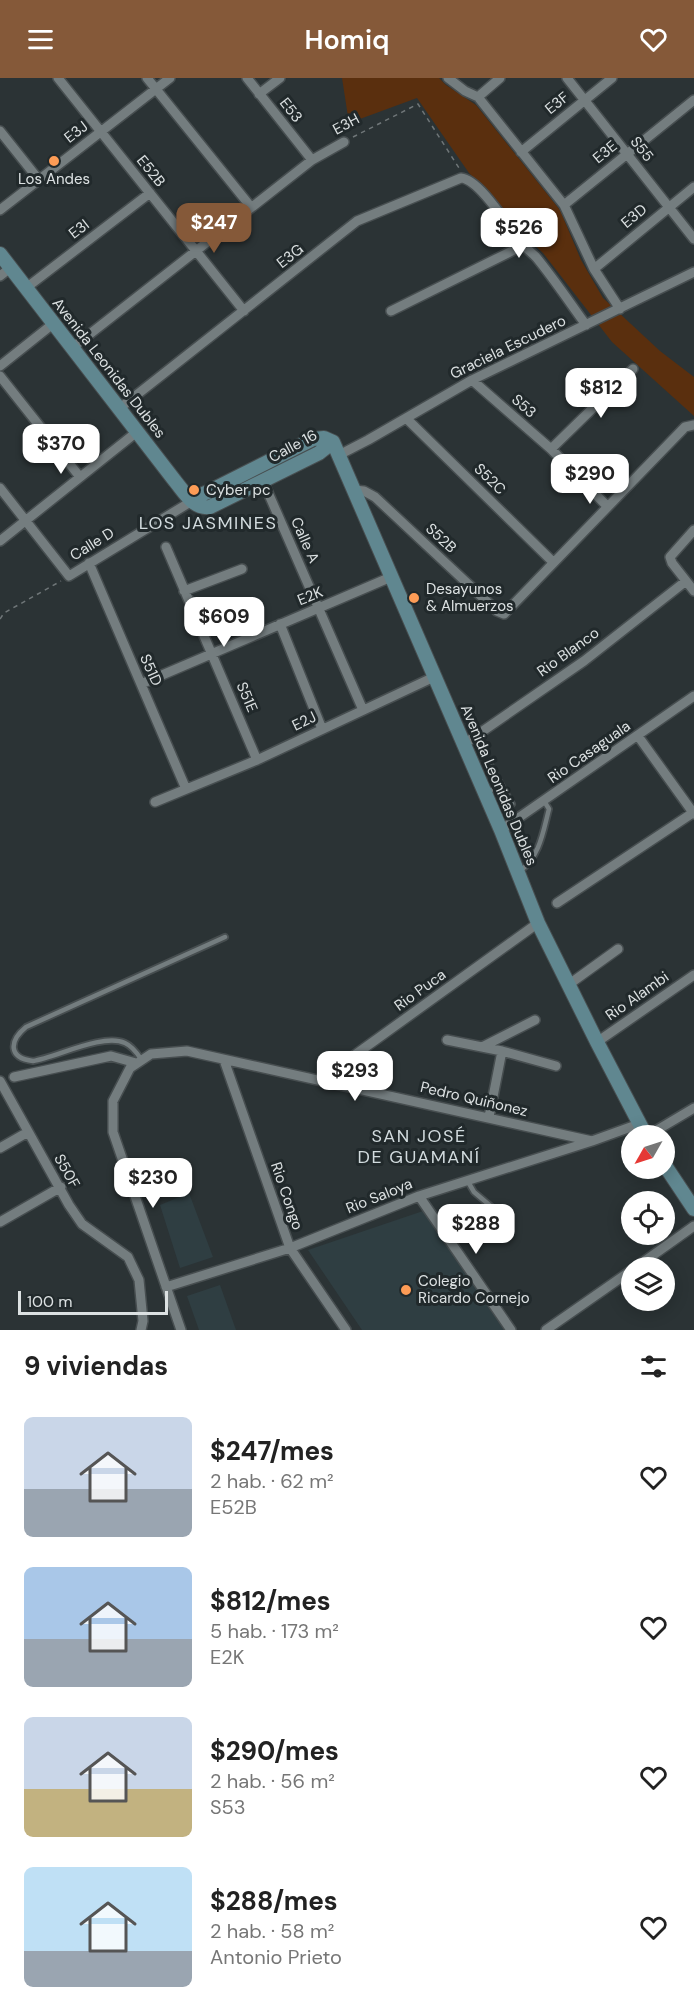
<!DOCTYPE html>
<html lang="es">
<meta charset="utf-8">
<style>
:root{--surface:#fff;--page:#f6f6f6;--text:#222;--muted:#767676;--accent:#855939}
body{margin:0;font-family:"DM Sans",sans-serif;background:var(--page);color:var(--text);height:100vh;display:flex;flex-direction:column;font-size:22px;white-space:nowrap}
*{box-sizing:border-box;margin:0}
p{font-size:20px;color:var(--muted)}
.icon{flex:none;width:33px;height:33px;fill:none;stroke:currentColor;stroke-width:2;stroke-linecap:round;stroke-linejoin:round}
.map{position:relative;height:1252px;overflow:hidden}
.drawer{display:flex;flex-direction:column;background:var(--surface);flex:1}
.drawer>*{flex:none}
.needle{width:39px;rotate:231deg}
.controls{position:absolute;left:621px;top:1047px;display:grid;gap:12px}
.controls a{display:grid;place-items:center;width:54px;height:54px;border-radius:50%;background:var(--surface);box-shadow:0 3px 15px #0003;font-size:30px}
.scale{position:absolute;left:18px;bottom:15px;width:150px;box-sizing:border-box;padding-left:6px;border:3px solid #dce1e2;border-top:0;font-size:16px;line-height:21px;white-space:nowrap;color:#dce1e2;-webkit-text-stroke:4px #21292b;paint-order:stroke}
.price{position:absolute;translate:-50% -51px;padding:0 14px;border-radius:12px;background:#fff;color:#222;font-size:20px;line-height:39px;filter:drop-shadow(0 2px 3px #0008)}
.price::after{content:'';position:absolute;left:50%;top:36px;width:18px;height:14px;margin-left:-9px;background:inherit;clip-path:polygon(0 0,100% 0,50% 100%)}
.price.current{background:var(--accent);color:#fff}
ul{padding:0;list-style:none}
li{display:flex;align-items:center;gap:18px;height:150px;padding:0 24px}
li span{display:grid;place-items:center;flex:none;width:168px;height:120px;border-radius:9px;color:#555}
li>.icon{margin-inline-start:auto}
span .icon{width:72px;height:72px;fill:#fffc;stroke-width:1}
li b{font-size:26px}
h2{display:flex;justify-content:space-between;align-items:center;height:72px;padding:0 24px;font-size:26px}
header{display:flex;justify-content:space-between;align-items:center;height:78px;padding:0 24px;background:var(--accent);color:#fff;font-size:27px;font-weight:600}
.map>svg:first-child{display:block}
</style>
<header><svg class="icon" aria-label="menu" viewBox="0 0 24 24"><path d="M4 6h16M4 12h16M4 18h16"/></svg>Homiq<svg class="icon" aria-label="heart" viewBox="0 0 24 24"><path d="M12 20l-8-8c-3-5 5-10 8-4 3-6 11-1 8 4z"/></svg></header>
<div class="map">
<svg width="694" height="1252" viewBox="0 0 694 1252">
<rect width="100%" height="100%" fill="#2b3335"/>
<path fill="#2f3e42" d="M189 1115 213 1179 180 1190 160 1127Z
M423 1133 504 1252H362L308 1172Z
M220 1207 236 1252H199L187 1218Z"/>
<path fill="#5a2f0e" d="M342 0H439L446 7 476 27 560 132 581 182 603 220 660 273 694 299V338L612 264 543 175 528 161 501 128 469 95 417 20 349 45Z"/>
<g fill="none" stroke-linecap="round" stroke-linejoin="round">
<g stroke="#474e50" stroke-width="8">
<path id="service" d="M490 687 501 707
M487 714 501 707 512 726
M520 793C540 778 543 754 549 731L544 723
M141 981C137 975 132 968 125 965 103 955 57 979 33 983 8 980 9 963 26 949L225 859
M467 1102 474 1114 506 1141"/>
</g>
<g stroke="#474e50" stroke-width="12">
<path id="minor" d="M58 0 244 233
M147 0 251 129
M247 0 312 82
M448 0 465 13 478 19 564 127 594 191 620 231
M567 0 694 161
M259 16 280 0
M478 19 500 0
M0 53 39 102
M521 74 612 0
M564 127 694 22
M0 132 170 0
M594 191 694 109
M0 198 10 190
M26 210 150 115
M391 233 524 167
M72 270 312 82 344 64
M0 288 54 245
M0 298 80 399
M472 302 551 371 607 428
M120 330 357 143 461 100C480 101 510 152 523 167 527 171 532 175 536 179 554 201 570 225 586 247
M406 340 553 484
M551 371 633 291
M339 377 368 362 472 302 694 194
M263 403 363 632
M0 410 69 498 192 423
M354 412 364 413 375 419 497 533 504 536 685 349 694 347
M694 452 670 479 672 485 694 513
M0 463 138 353
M166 469 257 682
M89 485 186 711
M184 513 242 491
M280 546 322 651
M141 606 391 499
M638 658 694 736
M464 666 584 583 686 503
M155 724 257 682 434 599
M501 752 694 618
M557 825 694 734
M568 907 618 871
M447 962 502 973 489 1039
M597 964 694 897
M482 969 535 942
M502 973 556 988
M224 982 290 1170 346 1252
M14 999 111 978 136 985
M320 1002 538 845
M0 1003 69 1127 82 1146 128 1179 139 1202 143 1243 141 1252
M647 1058 694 1030
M0 1070 28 1054
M419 1118 511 1252
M0 1144 61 1109
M635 1190 694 1148
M166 1209 290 1170 419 1118 592 1063 639 1046
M181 1252 113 1054V1023L130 990 151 976 187 973 592 1063
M546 1252 632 1192"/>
</g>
<g stroke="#474e50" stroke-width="16">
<path id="secondary" d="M0 176 175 403C185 415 193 431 210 429L319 375 333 364
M333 364 501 752 538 845 597 964 646 1058
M192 423 195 419 208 414 313 361 324 360 333 364
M664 1086 694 1131"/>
</g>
<path stroke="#6f7678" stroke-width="1.5" stroke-dasharray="4.5 4.5" stroke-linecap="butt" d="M353 59 418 26 459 90
M0 541 4 535 61 503"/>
<use href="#service" stroke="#747d7f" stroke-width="4.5"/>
<use href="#minor" stroke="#747d7f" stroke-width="9"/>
<use href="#secondary" stroke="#608790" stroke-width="14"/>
</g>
<g fill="#fd9c56" stroke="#21292b" stroke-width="2">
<circle cx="54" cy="83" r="6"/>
<circle cx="194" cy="412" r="6"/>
<circle cx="414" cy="520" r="6"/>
<circle cx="406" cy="1212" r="6"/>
</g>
<g text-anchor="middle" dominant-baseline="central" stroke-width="6" stroke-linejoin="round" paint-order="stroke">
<g font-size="15" fill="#dce1e2" stroke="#21292b">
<text transform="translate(557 25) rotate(-39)">E3F</text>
<text transform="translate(291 32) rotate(52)">E53</text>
<text transform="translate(346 46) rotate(-28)">E3H</text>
<text transform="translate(76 54) rotate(-38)">E3J</text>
<text transform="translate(642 71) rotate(52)">S55</text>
<text transform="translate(605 74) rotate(-39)">E3E</text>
<text transform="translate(151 93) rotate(51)">E52B</text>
<text transform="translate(634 138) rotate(-40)">E3D</text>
<text transform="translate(79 151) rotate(-38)">E3I</text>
<text transform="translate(290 178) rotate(-38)">E3G</text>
<text transform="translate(508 269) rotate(-26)">Graciela Escudero</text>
<text transform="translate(109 290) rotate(52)">Avenida Leonidas Dubles</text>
<text transform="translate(524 328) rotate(41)">S53</text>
<text transform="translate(293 368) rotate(-28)">Calle 16</text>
<text transform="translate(490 401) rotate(44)">S52C</text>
<text transform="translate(441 460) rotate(43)">S52B</text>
<text transform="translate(305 462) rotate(66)">Calle A</text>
<text transform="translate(92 466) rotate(-32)">Calle D</text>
<text transform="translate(310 518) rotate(-22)">E2K</text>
<text transform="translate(568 574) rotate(-36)">Rio Blanco</text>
<text transform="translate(151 592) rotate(66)">S51D</text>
<text transform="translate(247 619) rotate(67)">S51E</text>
<text transform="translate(304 643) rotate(-26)">E2J</text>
<text transform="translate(589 674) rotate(-35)">Rio Casaguala</text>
<text transform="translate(499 707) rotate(67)">Avenida Leonidas Dubles</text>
<text transform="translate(420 912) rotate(-36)">Rio Puca</text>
<text transform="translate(637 918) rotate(-35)">Rio Alambi</text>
<text transform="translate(474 1021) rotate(13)">Pedro Quiñonez</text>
<text transform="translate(67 1093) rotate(61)">S50F</text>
<text transform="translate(287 1118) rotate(71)">Rio Congo</text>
<text transform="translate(379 1118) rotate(-22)">Rio Saloya</text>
</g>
<g font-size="15" fill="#dce1e2" stroke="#21292b" text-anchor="start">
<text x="54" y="101" text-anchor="middle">Los Andes</text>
<text x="206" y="412">Cyber pc</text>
<text x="426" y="511">Desayunos<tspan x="426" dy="17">&amp; Almuerzos</tspan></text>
<text x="418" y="1203">Colegio<tspan x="418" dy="17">Ricardo Cornejo</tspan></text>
</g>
<g font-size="18" letter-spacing="1.5" fill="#d2dbde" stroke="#21292b">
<text x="208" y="445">LOS JASMINES</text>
<text x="419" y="1058">SAN JOSÉ<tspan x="419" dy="21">DE GUAMANÍ</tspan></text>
</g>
</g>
</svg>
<div class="controls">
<a><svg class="needle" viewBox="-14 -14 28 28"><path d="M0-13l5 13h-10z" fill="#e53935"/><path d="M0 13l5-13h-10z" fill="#767676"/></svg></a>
<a><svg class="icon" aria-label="locate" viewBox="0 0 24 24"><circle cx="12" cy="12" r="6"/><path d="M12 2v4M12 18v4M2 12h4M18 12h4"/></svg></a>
<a><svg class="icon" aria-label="layers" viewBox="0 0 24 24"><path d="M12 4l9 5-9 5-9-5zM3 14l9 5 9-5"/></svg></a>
</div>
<div class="scale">100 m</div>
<b class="price current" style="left:214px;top:176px">$247</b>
<b class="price" style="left:519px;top:181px">$526</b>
<b class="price" style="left:601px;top:341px">$812</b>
<b class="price" style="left:61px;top:397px">$370</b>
<b class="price" style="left:590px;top:427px">$290</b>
<b class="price" style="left:224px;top:570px">$609</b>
<b class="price" style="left:355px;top:1024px">$293</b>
<b class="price" style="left:153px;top:1131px">$230</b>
<b class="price" style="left:476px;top:1177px">$288</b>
</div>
<section class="drawer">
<h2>9 viviendas<svg class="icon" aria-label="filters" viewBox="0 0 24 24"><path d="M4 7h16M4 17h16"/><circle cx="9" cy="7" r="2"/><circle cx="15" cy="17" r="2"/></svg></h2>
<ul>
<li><span style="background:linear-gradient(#c9d6e8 60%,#9aa5b1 0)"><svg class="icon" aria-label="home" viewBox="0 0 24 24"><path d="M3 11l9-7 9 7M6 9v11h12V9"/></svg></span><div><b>$247/mes</b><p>2 hab. · 62 m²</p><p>E52B</p></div><svg class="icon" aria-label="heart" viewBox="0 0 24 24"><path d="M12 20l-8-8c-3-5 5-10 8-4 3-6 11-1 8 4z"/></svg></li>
<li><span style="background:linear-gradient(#a9c7e8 60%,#9aa5b1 0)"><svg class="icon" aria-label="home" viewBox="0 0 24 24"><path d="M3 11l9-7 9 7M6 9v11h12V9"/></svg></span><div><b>$812/mes</b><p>5 hab. · 173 m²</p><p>E2K</p></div><svg class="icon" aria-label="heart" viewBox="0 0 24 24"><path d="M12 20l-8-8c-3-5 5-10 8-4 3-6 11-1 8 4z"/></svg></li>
<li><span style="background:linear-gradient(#c9d6e8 60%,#c2b280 0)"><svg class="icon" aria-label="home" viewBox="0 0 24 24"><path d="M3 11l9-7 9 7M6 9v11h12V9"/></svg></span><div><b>$290/mes</b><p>2 hab. · 56 m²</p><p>S53</p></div><svg class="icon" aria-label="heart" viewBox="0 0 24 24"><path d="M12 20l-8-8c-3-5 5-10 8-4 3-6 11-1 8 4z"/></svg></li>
<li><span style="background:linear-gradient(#bfe0f5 70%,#9aa5b1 0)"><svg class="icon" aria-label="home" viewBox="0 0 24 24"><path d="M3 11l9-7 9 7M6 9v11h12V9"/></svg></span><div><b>$288/mes</b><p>2 hab. · 58 m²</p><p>Antonio Prieto</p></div><svg class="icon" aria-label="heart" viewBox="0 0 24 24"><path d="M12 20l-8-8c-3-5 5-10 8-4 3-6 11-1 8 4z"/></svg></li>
</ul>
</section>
